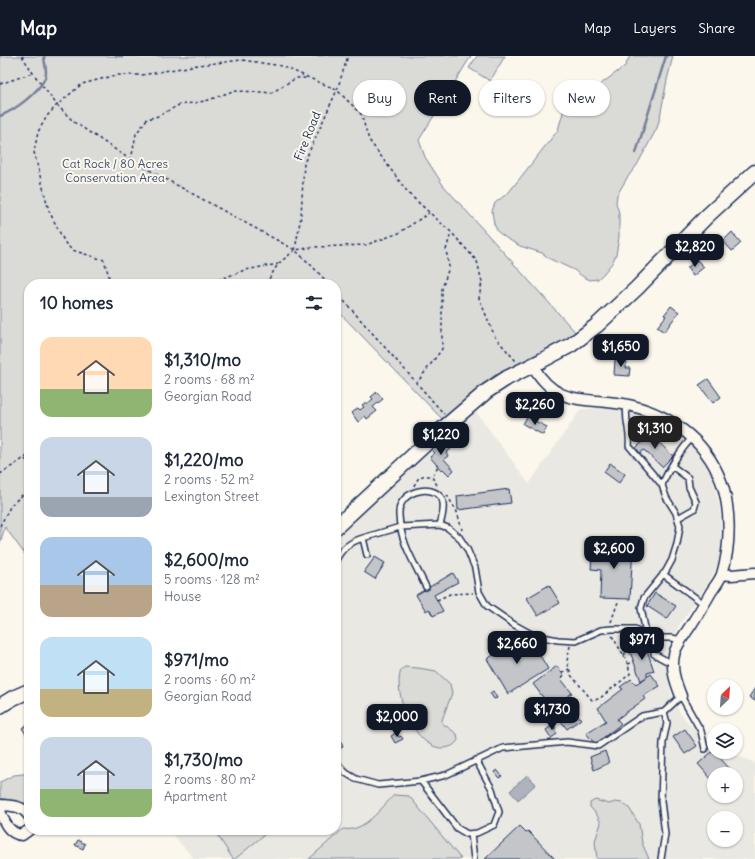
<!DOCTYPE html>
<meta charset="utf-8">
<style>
:root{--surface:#fff;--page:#f6f6f7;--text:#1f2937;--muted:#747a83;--accent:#111827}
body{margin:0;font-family:Delius,sans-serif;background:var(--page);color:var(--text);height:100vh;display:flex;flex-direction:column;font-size:15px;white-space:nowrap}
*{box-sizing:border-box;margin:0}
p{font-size:13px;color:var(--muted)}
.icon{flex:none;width:22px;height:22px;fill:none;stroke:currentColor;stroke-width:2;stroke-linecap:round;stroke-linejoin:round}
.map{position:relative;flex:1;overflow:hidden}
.side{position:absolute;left:24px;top:223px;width:317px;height:556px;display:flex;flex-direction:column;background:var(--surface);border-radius:16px;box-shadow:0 1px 3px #0004}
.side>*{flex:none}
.guide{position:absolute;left:353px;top:24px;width:342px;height:36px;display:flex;gap:8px}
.needle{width:26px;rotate:25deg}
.controls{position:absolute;left:707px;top:623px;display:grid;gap:8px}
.controls a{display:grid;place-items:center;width:36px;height:36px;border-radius:50%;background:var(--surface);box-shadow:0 1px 3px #0004;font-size:20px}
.price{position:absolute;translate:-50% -34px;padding:0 9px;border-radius:8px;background:var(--accent);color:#fff;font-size:13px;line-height:26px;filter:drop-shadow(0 1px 2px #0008)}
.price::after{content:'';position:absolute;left:50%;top:24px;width:12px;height:9px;margin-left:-6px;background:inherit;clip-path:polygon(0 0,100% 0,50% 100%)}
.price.selected{background:#222;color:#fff}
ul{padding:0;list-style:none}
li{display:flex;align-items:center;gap:12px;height:100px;padding:0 16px}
li span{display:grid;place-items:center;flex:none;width:112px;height:80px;border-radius:12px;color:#555}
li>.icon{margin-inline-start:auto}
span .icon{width:48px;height:48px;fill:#fffc;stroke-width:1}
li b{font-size:17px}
h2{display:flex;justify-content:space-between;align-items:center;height:48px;padding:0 16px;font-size:17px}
.chip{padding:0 14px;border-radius:18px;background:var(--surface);box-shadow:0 1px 3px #0004;font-size:14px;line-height:36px}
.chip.selected{background:var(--accent);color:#fff}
header{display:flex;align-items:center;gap:24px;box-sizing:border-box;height:56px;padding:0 20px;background:var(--accent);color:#fff}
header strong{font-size:19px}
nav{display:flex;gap:22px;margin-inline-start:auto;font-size:14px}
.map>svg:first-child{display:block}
</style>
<header>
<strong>Map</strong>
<nav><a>Map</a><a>Layers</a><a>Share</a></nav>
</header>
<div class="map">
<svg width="755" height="803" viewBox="0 0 755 803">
<rect width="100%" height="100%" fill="#fbf7ec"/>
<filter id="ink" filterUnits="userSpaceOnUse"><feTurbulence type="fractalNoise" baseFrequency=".025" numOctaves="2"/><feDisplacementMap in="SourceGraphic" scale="8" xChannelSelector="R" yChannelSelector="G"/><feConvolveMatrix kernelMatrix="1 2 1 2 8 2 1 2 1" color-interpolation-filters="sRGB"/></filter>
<g filter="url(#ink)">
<path fill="#eae8e2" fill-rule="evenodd" d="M611 352 646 358 672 372 690 388 703 404 713 424 720 453 722 491 717 510 709 526 678 571 671 588 667 611 668 624 671 638 680 657 690 669 714 688V696H729L755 707V803H194L169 774H336V477L474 353 529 428 581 353ZM714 718H736V740H714ZM714 762H736V784H714Z"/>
<path fill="#dadad7" stroke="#7a849a" d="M0 0H471L419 84 425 101 443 129 577 278 495 319 443 364 336 253V228H29V504L5 471 0 487Z
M477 0H505L490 25 469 12Z
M630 0H673L667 24 660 61 657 72 637 109 627 122 617 139 616 147 619 157V181L616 199 612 207 604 217 598 223 590 224 582 220 574 214 550 203 542 197 520 190 506 182 498 176 494 168 492 155 495 147 509 136 558 74 564 53 572 41 590 36 625 10Z
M405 611 418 612 436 615 450 628 452 637 442 664V667L457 678 458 684C455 689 451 691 445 692 415 695 392 637 401 614Z
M23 718H29V747H22L0 742V726L14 719Z
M394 739 409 740 461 803H309L343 773C364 777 381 752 394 739Z
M595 744 609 748 615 746 622 747 629 752 639 768 642 787 649 803H597L595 785 601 767 597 759 590 751V747Z
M214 774H270L235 803H233Z"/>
<path fill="#afb3bb" stroke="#747e96" d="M527 719 536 728 518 744 510 735Z"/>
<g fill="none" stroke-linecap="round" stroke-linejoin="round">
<path stroke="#747e96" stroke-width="2.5" d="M116 0H123
M0 60C15 54 38 37 45 22 48 15 44 7 44 0
M636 97 666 0"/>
</g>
<path fill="#c3c5c9" stroke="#1b2f5e" d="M732 176 741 187 732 195 723 185Z
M697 204 704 211 693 220 687 212Z
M671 250 679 256 664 276 657 271 666 260 664 259Z
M615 303 627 304 626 312H630L629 320 614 319Z
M708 323 721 341 713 347 699 329Z
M377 336 383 343 373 351 377 355 367 363 365 360 358 366 352 357 358 352 360 354 364 351 362 349 366 346 367 348 373 343 371 341Z
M527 361 547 371 543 379 523 368Z
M650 378 673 400 662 411 644 394 640 397 636 392Z
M441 381 445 385 439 390 443 394 448 390 451 393 446 397 448 400 444 403 454 414 449 419 443 413 442 415 430 401 435 397 429 391Z
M610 407 625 418 619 427 604 416Z
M509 433 511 447 458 454 457 440Z
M608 487 623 488V490H633L630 543 600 542 601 514 591 513 593 489 607 490Z
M375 501 385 507 375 523 364 516Z
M453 517 458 526 434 539 443 555 433 560 429 553 426 555 416 539Z
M549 529 560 547 538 560 527 542Z
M655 537 676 550 667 563 647 550Z
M520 582 526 591 534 586 537 592 536 593 548 613 508 638 487 603Z
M645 588 654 615 647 617V621L641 625 629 593Z
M557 610 564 620 561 623 572 637 565 642 581 663 567 673 533 628Z
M651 618 660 630 643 640 645 643 617 663 621 668 595 688 586 677 606 665 598 652 623 633 620 631 631 623 636 628Z
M755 632V645L749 641Z
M493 635 497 642 494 643 490 637Z
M29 668V683L22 672Z
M553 669 556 672 554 673 557 678 551 682 546 674Z
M685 673 697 690 685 698 673 681Z
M397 676 399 681 401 680 403 683 395 687 391 680Z
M340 684 343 691 338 693 336 686Z
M714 694V696L735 718H714V726L698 708Z
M605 695 609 707 594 714 590 701Z
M497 714 502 720 499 722 494 716Z
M520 770 526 776 528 775 555 803H485Z
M78 784 85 788 83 793 75 789Z"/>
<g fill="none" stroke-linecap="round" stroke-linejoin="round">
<g stroke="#1b2f5e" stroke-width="8">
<path id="lane" d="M627 349C624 363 631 376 629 390L662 429 666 441 676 457 680 470 677 488 672 504 666 515 644 542 641 552 645 572 644 577
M672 410 688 422 689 431 696 446 694 453 678 462
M662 429C668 414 681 393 692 382
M363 482 400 471 440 469 448 472 459 481 467 493 475 512 479 536 487 550 513 568 533 579 558 584 576 585 601 574 612 573H635L654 582V598L667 605 672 606
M336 504C342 492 350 486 363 482L367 499
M663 518 704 548
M426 531C415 508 400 486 399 459 397 432 440 426 443 447 444 454 442 462 440 469
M654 582H672L681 584
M336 706 346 717 356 723 378 729 421 725 446 719 503 692 567 686 598 690 642 660 664 656 681 640 701 675 705 693
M421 725 457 772 467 778 477 777 494 769 499 756 492 733 476 704
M471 778 474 803
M661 803 665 778 661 745 663 686 667 667 664 656"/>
</g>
<g stroke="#1b2f5e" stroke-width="13">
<path id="street" d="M533 310C557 351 583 341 623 348 666 356 705 382 721 425 731 452 731 490 722 518 720 524 715 530 711 536 705 547 698 558 691 569 685 578 679 586 675 595 670 611 675 625 681 640
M722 518 731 519 755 517
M0 749C12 750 22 749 29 760
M0 755C4 766 9 778 22 779L29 774"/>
</g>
<g stroke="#1b2f5e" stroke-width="17">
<path id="secondary" d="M336 471 433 381 487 335 507 322 541 305 571 289 596 270 637 232 706 161 755 116
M0 650 13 642 29 635"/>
</g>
<path stroke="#1b2f5e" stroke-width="1.5" stroke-dasharray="3 3" stroke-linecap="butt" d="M22 0 33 17 44 32 57 49 74 66 131 104 295 194 311 209 329 228
M0 28 33 17
M131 104 136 78 147 63 158 60 179 49 206 45 233 35 262 36 271 37 296 22H307
M295 194 301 160 304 107 337 34 348 0
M110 228 108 217 104 204 72 194 65 187 49 155 34 96 38 76 47 60 57 49 82 28 117 19H142L198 9 242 4 282 10 337 34 361 58 369 84 409 138 451 176 477 205 482 226 479 242 495 281 516 305
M207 228 245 214 278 208
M266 228 278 208 295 194 315 191 366 189 399 177 429 157
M336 236 444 358
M416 328 442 293V233L449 211 446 194 451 177
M25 403 29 407
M0 418 29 399
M437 429 432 421 438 410
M414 430C418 420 423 418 432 421
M447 439 457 456 462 474
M0 470 11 449 29 433
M437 544 450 538 473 537
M611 566 619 543
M612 580 624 600 632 579
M570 590 567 605 571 619 592 644 599 643 630 618 628 608 624 600
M628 608 634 606
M562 617 569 613"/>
<use href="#lane" stroke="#fbf7ec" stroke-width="5"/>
<use href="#street" stroke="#fbf7ec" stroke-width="10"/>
<use href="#secondary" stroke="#fbf7ec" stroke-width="14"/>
</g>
</g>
<g text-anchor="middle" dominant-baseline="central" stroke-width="4" stroke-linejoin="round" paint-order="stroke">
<g font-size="12" fill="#1b2f5e" stroke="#fbf7ec">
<text transform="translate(307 80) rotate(-68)">Fire Road</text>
</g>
<g font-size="12" fill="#415176" stroke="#fbf7ec">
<text x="115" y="107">Cat Rock / 80 Acres<tspan x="115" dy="14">Conservation Area</tspan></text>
</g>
</g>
</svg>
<div class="controls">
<a><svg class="needle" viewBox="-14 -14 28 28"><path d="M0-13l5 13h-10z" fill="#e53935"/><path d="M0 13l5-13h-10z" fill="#747a83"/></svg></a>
<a><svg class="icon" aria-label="layers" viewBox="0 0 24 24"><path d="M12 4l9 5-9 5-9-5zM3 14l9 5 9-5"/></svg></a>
<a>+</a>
<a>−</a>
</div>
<b class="price" style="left:695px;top:212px">$2,820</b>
<b class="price" style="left:621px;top:312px">$1,650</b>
<b class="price" style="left:535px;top:370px">$2,260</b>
<b class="price selected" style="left:655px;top:394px">$1,310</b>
<b class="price" style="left:441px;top:400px">$1,220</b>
<b class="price" style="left:614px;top:514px">$2,600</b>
<b class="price" style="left:642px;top:605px">$971</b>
<b class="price" style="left:517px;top:609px">$2,660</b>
<b class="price" style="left:552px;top:675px">$1,730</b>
<b class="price" style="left:397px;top:682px">$2,000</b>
<div class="guide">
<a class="chip">Buy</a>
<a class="chip selected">Rent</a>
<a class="chip">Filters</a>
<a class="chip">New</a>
</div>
<section class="side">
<h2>10 homes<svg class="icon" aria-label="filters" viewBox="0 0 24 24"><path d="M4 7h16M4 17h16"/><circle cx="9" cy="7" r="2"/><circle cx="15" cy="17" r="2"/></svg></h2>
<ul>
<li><span style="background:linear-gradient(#ffd9b3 65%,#8fb573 0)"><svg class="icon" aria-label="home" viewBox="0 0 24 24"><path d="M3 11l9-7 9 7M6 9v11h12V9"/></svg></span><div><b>$1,310/mo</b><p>2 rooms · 68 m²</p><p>Georgian Road</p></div></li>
<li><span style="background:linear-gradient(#c9d6e8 75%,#9aa5b1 0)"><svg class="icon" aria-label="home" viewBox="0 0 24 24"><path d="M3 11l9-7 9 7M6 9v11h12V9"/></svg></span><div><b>$1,220/mo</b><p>2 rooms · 52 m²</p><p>Lexington Street</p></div></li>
<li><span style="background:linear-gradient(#a9c7e8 60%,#b9a48a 0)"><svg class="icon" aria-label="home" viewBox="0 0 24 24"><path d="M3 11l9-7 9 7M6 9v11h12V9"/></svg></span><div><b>$2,600/mo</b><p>5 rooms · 128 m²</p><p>House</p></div></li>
<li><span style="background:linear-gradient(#bfe0f5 65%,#c2b280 0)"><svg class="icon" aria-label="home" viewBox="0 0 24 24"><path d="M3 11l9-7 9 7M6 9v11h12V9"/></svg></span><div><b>$971/mo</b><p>2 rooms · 60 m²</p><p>Georgian Road</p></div></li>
<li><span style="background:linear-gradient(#c9d6e8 65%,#8fb573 0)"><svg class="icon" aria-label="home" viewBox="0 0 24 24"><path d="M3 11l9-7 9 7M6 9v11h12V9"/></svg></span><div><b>$1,730/mo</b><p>2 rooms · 80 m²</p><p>Apartment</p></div></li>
</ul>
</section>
</div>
